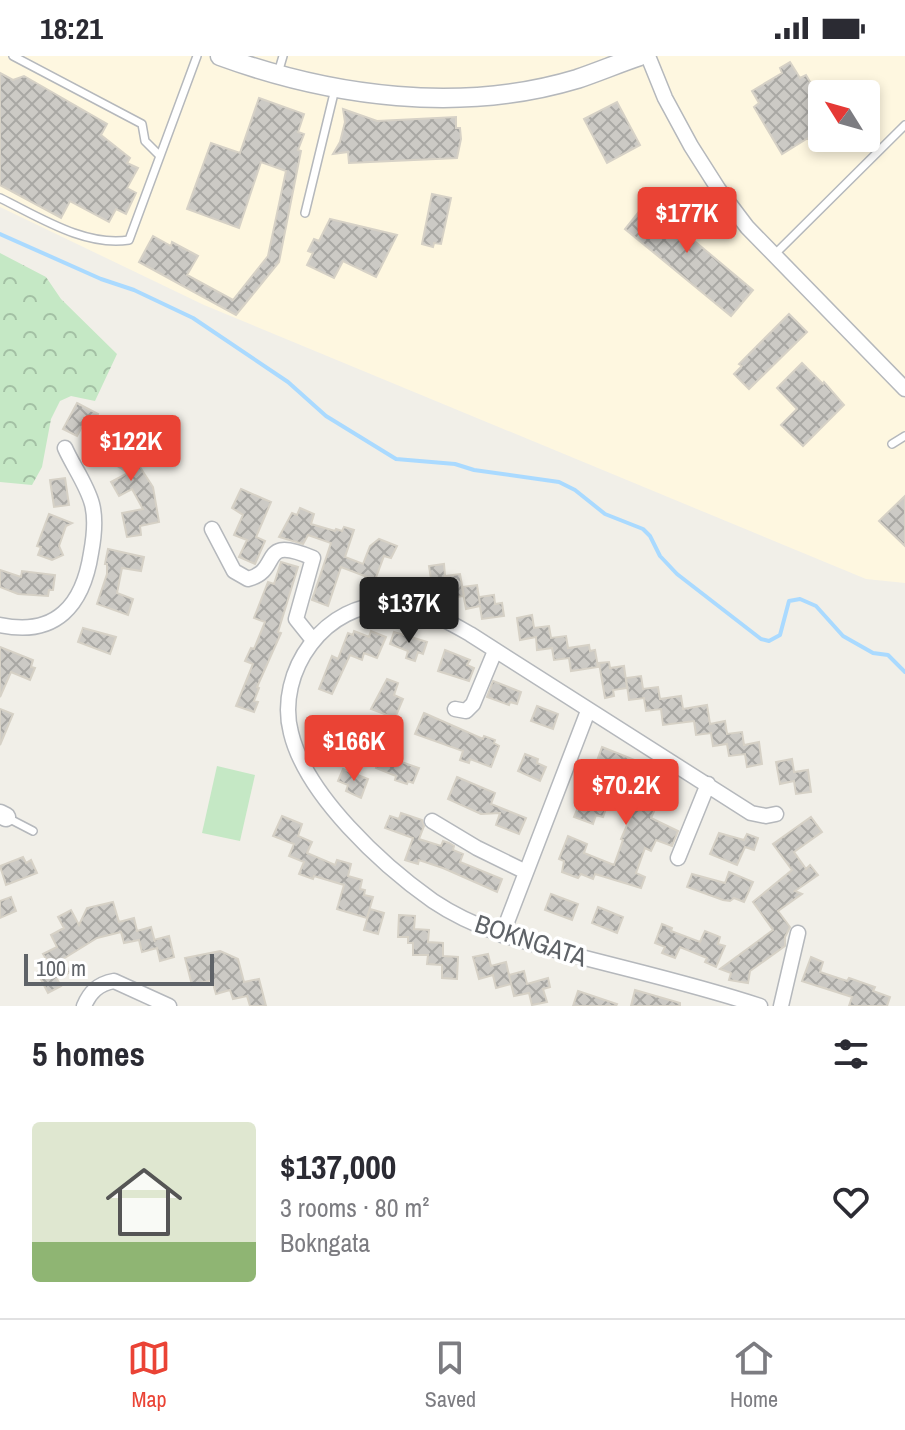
<!DOCTYPE html>
<meta charset="utf-8">
<style>
:root{--surface:#fff;--page:#f2f2f3;--text:#2b2b33;--muted:#7c7c81;--line:#e1e1e2;--accent:#ea4335}
body{margin:0;font-family:"Archivo Narrow",sans-serif;background:var(--page);color:var(--text);height:100vh;display:flex;flex-direction:column;font-size:30px;white-space:nowrap}
*{box-sizing:border-box;margin:0}
p{font-size:26px;color:var(--muted)}
.icon{flex:none;width:44px;height:44px;fill:none;stroke:currentColor;stroke-width:2;stroke-linecap:round;stroke-linejoin:round}
.map{position:relative;height:950px;overflow:hidden}
.details{display:flex;flex-direction:column;background:var(--surface);flex:1}
.details>*{flex:none}
.needle{width:52px;rotate:307deg}
.fabs{position:absolute;left:808px;top:24px;display:grid;gap:16px}
.fabs a{display:grid;place-items:center;width:72px;height:72px;border-radius:8px;background:var(--surface);box-shadow:0 4px 12px #0003;font-size:40px}
.scale{position:absolute;left:24px;bottom:20px;width:190px;box-sizing:border-box;padding-left:8px;border:4px solid #5f6368;border-top:0;font-size:22px;line-height:28px;white-space:nowrap;color:#5f6368;-webkit-text-stroke:6px #fff;paint-order:stroke}
.price{position:absolute;translate:-50% -68px;padding:0 18px;border-radius:8px;background:var(--accent);color:#fff;font-size:26px;line-height:52px;filter:drop-shadow(0 2px 4px #0008)}
.price::after{content:'';position:absolute;left:50%;top:48px;width:24px;height:18px;margin-left:-12px;background:inherit;clip-path:polygon(0 0,100% 0,50% 100%)}
.price.current{background:#222;color:#fff}
ul{padding:0;list-style:none}
li{display:flex;align-items:center;gap:24px;height:200px;padding:0 32px}
li+li{border-top:2px solid var(--line)}
li span{display:grid;place-items:center;flex:none;width:224px;height:160px;border-radius:8px;color:#555}
li>.icon{margin-inline-start:auto}
span .icon{width:96px;height:96px;fill:#fffc;stroke-width:1}
li b{font-size:34px}
h2{display:flex;justify-content:space-between;align-items:center;height:96px;padding:0 32px;font-size:34px}
.status{display:flex;justify-content:space-between;align-items:center;height:56px;padding:0 40px;background:var(--surface);direction:ltr}
.status svg{height:22px;fill:currentColor}
.menu{display:flex;justify-content:space-around;align-items:center;height:112px;border-top:2px solid var(--line);background:var(--surface);font-size:22px;color:var(--muted)}
.menu a{display:grid;justify-items:center;gap:4px}
.menu .current{color:var(--accent)}
.map>svg:first-child{display:block}
</style>
<div class="status"><b>18:21</b><svg viewBox="0 0 49 12"><path d="M0 12V9h3v3zM5 12V6h3v6zM10 12V3h3v9zM15 12V0h3v12zM26 1h20v11H26zM47 4h2v5h-2z"/></svg></div>
<div class="map">
<svg width="905" height="950" viewBox="0 0 905 950">
<defs>
<pattern id="forest-crowns" width="20" height="18" patternUnits="userSpaceOnUse" patternTransform="scale(2)"><rect width="20" height="18" fill="#c5e8c5"/><path d="M2 6a3 3 0 1 1 6 0M12 15a3 3 0 1 1 6 0" fill="none" stroke="#a3c0a4"/></pattern>
<pattern id="building-cross-hatch" width="8" height="8" patternUnits="userSpaceOnUse" patternTransform="scale(2)"><rect width="8" height="8" fill="#cccac5"/><path d="M0 0l8 8M0 8l8-8" fill="none" stroke="#a9a8a4"/></pattern>
</defs>
<rect width="100%" height="100%" fill="#f1efe8"/>
<path fill="#fef7e0" fill-rule="evenodd" d="M0 0H905V527L866 523 204 249 0 151ZM822 38H866V82H822Z"/>
<path fill="url(#forest-crowns)" d="M0 197 46 221 61 243 117 298 95 345 71 340 60 345 51 363 42 411 32 429 0 426Z"/>
<path fill="#c5e8c5" d="M217 710 255 719 240 785 202 777Z"/>
<g fill="none" stroke-linecap="round" stroke-linejoin="round">
<path stroke="#aadaff" stroke-width="4" d="M0 178 101 223 134 234 193 262 288 326 326 360 396 403 455 408 474 414 559 426 575 434 605 458 643 473 650 480 660 500 677 518 761 583 769 585 780 579 789 545 800 543 816 550 843 580 873 597 888 599 905 616"/>
</g>
<path fill="url(#building-cross-hatch)" stroke="#d6d1c6" stroke-width="2" d="M790 6 800 22 806 19 822 46V85L813 90 808 82 782 98 754 51 759 47 752 35 782 17 780 12Z
M0 17 13 24 24 20 107 68 101 79 130 102 127 107 138 112 127 132 136 137 126 158 116 153 109 166 70 145 61 162 0 129Z
M259 42 304 58 298 76 304 78 298 94 301 95 279 206 236 259 139 206 153 180 171 190 172 186 198 200 187 219 233 244 268 200 286 115 261 106 239 172 187 153 211 87 240 97Z
M617 46 640 89 607 107 584 63Z
M343 53 377 65 456 61V72H460L461 83 457 102 349 107 348 96 333 98 340 86 345 66Z
M654 137 681 159 674 168 753 234 731 260 625 173Z
M432 138 451 142 441 188 434 187 433 191 422 188Z
M330 163 397 179 376 221 343 205 334 222 307 209 313 197 308 195 314 183 319 185Z
M789 258 807 276 749 333 734 318 742 310 739 308Z
M802 307 823 328 824 326 844 349 803 390 781 369 797 353 777 332Z
M77 347 98 358 92 371 84 367 77 380 63 373Z
M116 373 136 386 131 394 136 397V405L153 431 159 466 140 470 141 479 127 481 122 457 143 453 132 433 119 440 111 426 128 417 99 398Z
M65 422 69 449 54 451 50 424Z
M241 433 271 446 256 481 265 485 255 508 239 501 247 484 234 479 243 459 232 452Z
M905 440V490L879 465Z
M300 452 314 458 311 468 335 475 336 473 342 475 344 471 354 474 345 501 363 508 370 490 379 483 397 490 391 502 384 500 375 524 341 511 328 550 312 544 331 487 308 479 303 488 279 481 292 457 297 459Z
M49 458 72 467 66 470 59 490 63 499 52 504 38 499 41 491 37 490Z
M108 493 144 501 141 515 122 512 117 537 133 543 128 559 97 548 107 518V508H105Z
M281 506 298 511 278 576 281 577 257 631 259 632 254 645 258 646 254 656 236 650 253 608 245 605 251 592 254 593 265 566 254 562 268 526 274 528Z
M444 508 445 520 460 518 464 540 449 542 447 534 433 536 429 510Z
M0 514 21 521 22 515 55 519 53 534H49L48 540 18 538 0 531Z
M477 529 480 548 479 541 494 539 495 548 502 547 504 560 482 563 480 550 466 553 462 531Z
M532 559 534 572 549 570 551 582 566 580 568 592 589 589 590 595 595 594 598 611 571 615 569 602 554 604 552 592 537 594 536 581 520 584 517 562Z
M83 572 116 581 110 598 78 586Z
M354 575 369 581 371 575 386 581 377 602 364 597 362 604 350 599 332 638 319 633 332 600 338 603 348 577 353 579Z
M394 576 427 586 423 598 418 596 415 605 406 602 408 595 390 588Z
M0 591 33 604 31 611 35 612 30 624 11 616 0 641Z
M445 594 470 604 467 609 474 612 469 625 438 615Z
M609 606 610 612 624 610 627 632 613 634 614 640 605 642 599 607Z
M641 620 643 633 658 631 660 643 681 640 683 653 707 649 710 668 725 665 727 678 742 676 744 689 759 686 762 708 747 711 745 698 729 700 727 688 713 690 711 677 696 679 694 665 663 669 661 653 646 655 644 642 629 644 626 622Z
M387 623 398 627 394 639 403 643 395 662 371 653Z
M493 625 521 636 517 648 510 646 509 649 487 641Z
M537 650 558 658 553 673 531 665Z
M0 653 13 658 0 689Z
M424 657 483 683 484 680 495 684 494 687 499 690 491 711 470 703 469 707 460 704 463 695 415 678Z
M326 661 352 672 344 691 332 687 335 679 321 674Z
M602 691 657 713 654 720 667 725 665 728 672 731 665 747 659 744 651 762 678 775 672 790 656 784 651 795 645 792 636 817 645 821 641 832 595 818 593 823 581 818 578 822 562 816 564 805 559 803 568 780 587 788 584 797 614 809 623 784 621 783 641 737 632 734 634 729 619 723 623 714 597 705Z
M525 698 538 703 537 707 546 711 540 725 518 715Z
M384 700 419 712 413 727 408 725 407 728 395 724 396 720 376 712 380 701Z
M792 703 794 716 808 714 811 736 796 738 794 725 780 728 776 706Z
M343 713 368 723 361 742 346 735 348 729 338 725Z
M457 721 495 737 491 748 526 762 519 778 496 769 500 757 481 758 448 743Z
M587 730 598 734 595 742 608 747 603 761 596 759 593 768 574 761Z
M401 757 422 764 424 770 419 783 441 790 443 785 449 787 454 790 453 794 463 798 460 806 502 823 497 836 443 812 419 804 418 808 405 804 413 782 385 772 390 760 399 763Z
M282 760 302 768 298 780 312 786 307 797 335 809 337 804 351 808 348 820 362 824 360 833 365 834 364 839 373 841 367 862 337 853 344 829 314 820 313 823 299 818 304 806 289 800 294 788 273 780Z
M811 761 822 776 794 796 806 813 810 809 818 819 795 835 802 838 778 855 790 871 785 881V890L750 915 748 927 729 924 731 917 720 913 773 874 753 846 792 814 773 788Z
M719 777 744 784 747 778 758 782 754 794 745 791 737 809 710 798Z
M23 801 26 807 31 804 37 817 6 829 0 810Z
M729 816 753 826 744 846 734 842 730 845 723 844 687 831 692 818 725 827Z
M551 838 578 848 572 864 545 854Z
M11 841 16 855 0 862V845Z
M113 846 119 866 134 862 137 875 151 871 155 886 154 884 169 880 174 901 160 905 157 892 142 896 139 884 124 887 121 876 97 882 63 903 70 916 57 923 61 930 48 937 37 916 50 909 43 898 57 891 51 879 64 872 58 861 71 854 79 869 87 852Z
M598 851 623 861 617 877 592 867Z
M370 853 384 857 378 878 364 874Z
M399 859 415 860 414 873 429 874 428 886 443 887V900L458 901 457 923 442 922V909L427 908 428 899H413V887H408V881H398Z
M662 868 672 872 671 875 700 886 705 875 720 881 718 888 725 890 716 911 705 906 707 902 680 891 675 902 662 897 665 891 655 887Z
M220 895 238 903 244 926 259 923 266 950H250L247 940 233 943 230 934 216 938 212 924 192 929 185 902Z
M488 898 491 910 506 906 511 928 496 932 493 919 479 923 473 901Z
M811 901 823 906 820 916 847 925 849 922 875 931 873 935 890 941 887 950H849L852 941 802 925Z
M524 915 527 928 548 922 550 931 543 933 547 946 532 949 529 937 514 940 509 919Z
M635 934 680 947V950H631Z
M578 935 617 948 616 950H573Z"/>
<g fill="none" stroke-linecap="round" stroke-linejoin="round">
<g stroke="#b5b8bc" stroke-width="10">
<path id="service" d="M13 0 142 68 145 85 160 100
M278 17 283 0
M0 142C39 161 85 191 129 184L197 0
M305 157 335 33
M773 200 905 69
M892 388 905 380
M6 761 33 775"/>
</g>
<g stroke="#b5b8bc" stroke-width="17">
<path id="minor" d="M648 0 665 42 691 90 719 134 747 171 905 333
M212 473 234 515 248 523C283 514 257 478 313 502L296 563 312 583
M0 569C56 581 83 549 91 497 94 481 96 463 92 448 87 429 73 410 65 392
M455 653 466 655 473 648 495 595
M432 765 477 792 526 816
M678 802 708 728
M502 879 588 655
M84 950C90 936 98 928 114 925L169 950
M760 950C703 931 643 917 585 902 532 888 479 876 433 845 382 809 306 739 291 677 275 616 326 544 392 549 422 551 444 563 470 578L751 757 766 760 776 758
M781 950 798 877"/>
</g>
<g stroke="#b5b8bc" stroke-width="21">
<path id="tertiary" d="M220 0C332 41 461 58 577 23 598 16 619 7 640 0
M0 758 6 761"/>
</g>
<use href="#service" stroke="#fff" stroke-width="7"/>
<use href="#minor" stroke="#fff" stroke-width="14"/>
<use href="#tertiary" stroke="#fff" stroke-width="18"/>
</g>
<g text-anchor="middle" dominant-baseline="central" stroke-width="7" stroke-linejoin="round" paint-order="stroke">
<g font-size="26" fill="#5f6368" stroke="#fff">
<text transform="translate(531 884) rotate(18)">BOKNGATA</text>
</g>
</g>
</svg>
<div class="fabs">
<a><svg class="needle" viewBox="-14 -14 28 28"><path d="M0-13l5 13h-10z" fill="#e53935"/><path d="M0 13l5-13h-10z" fill="#7c7c81"/></svg></a>
</div>
<div class="scale">100 m</div>
<b class="price" style="left:687px;top:199px">$177K</b>
<b class="price" style="left:131px;top:427px">$122K</b>
<b class="price current" style="left:409px;top:589px">$137K</b>
<b class="price" style="left:354px;top:727px">$166K</b>
<b class="price" style="left:626px;top:771px">$70.2K</b>
</div>
<section class="details">
<h2>5 homes<svg class="icon" aria-label="filters" viewBox="0 0 24 24"><path d="M4 7h16M4 17h16"/><circle cx="9" cy="7" r="2"/><circle cx="15" cy="17" r="2"/></svg></h2>
<ul>
<li><span style="background:linear-gradient(#dfe7d0 75%,#8fb573 0)"><svg class="icon" aria-label="home" viewBox="0 0 24 24"><path d="M3 11l9-7 9 7M6 9v11h12V9"/></svg></span><div><b>$137,000</b><p>3 rooms · 80 m²</p><p>Bokngata</p></div><svg class="icon" aria-label="heart" viewBox="0 0 24 24"><path d="M12 20l-8-8c-3-5 5-10 8-4 3-6 11-1 8 4z"/></svg></li>
</ul>
</section>
<nav class="menu">
<a class="current"><svg class="icon" aria-label="map" viewBox="0 0 24 24"><path d="M3 6l6-2 6 2 6-2v14l-6 2-6-2-6 2zM9 4v14M15 6v14"/></svg>Map</a>
<a><svg class="icon" aria-label="saved" viewBox="0 0 24 24"><path d="M7 4h10v16l-5-4-5 4z"/></svg>Saved</a>
<a><svg class="icon" aria-label="home" viewBox="0 0 24 24"><path d="M3 11l9-7 9 7M6 9v11h12V9"/></svg>Home</a>
</nav>
